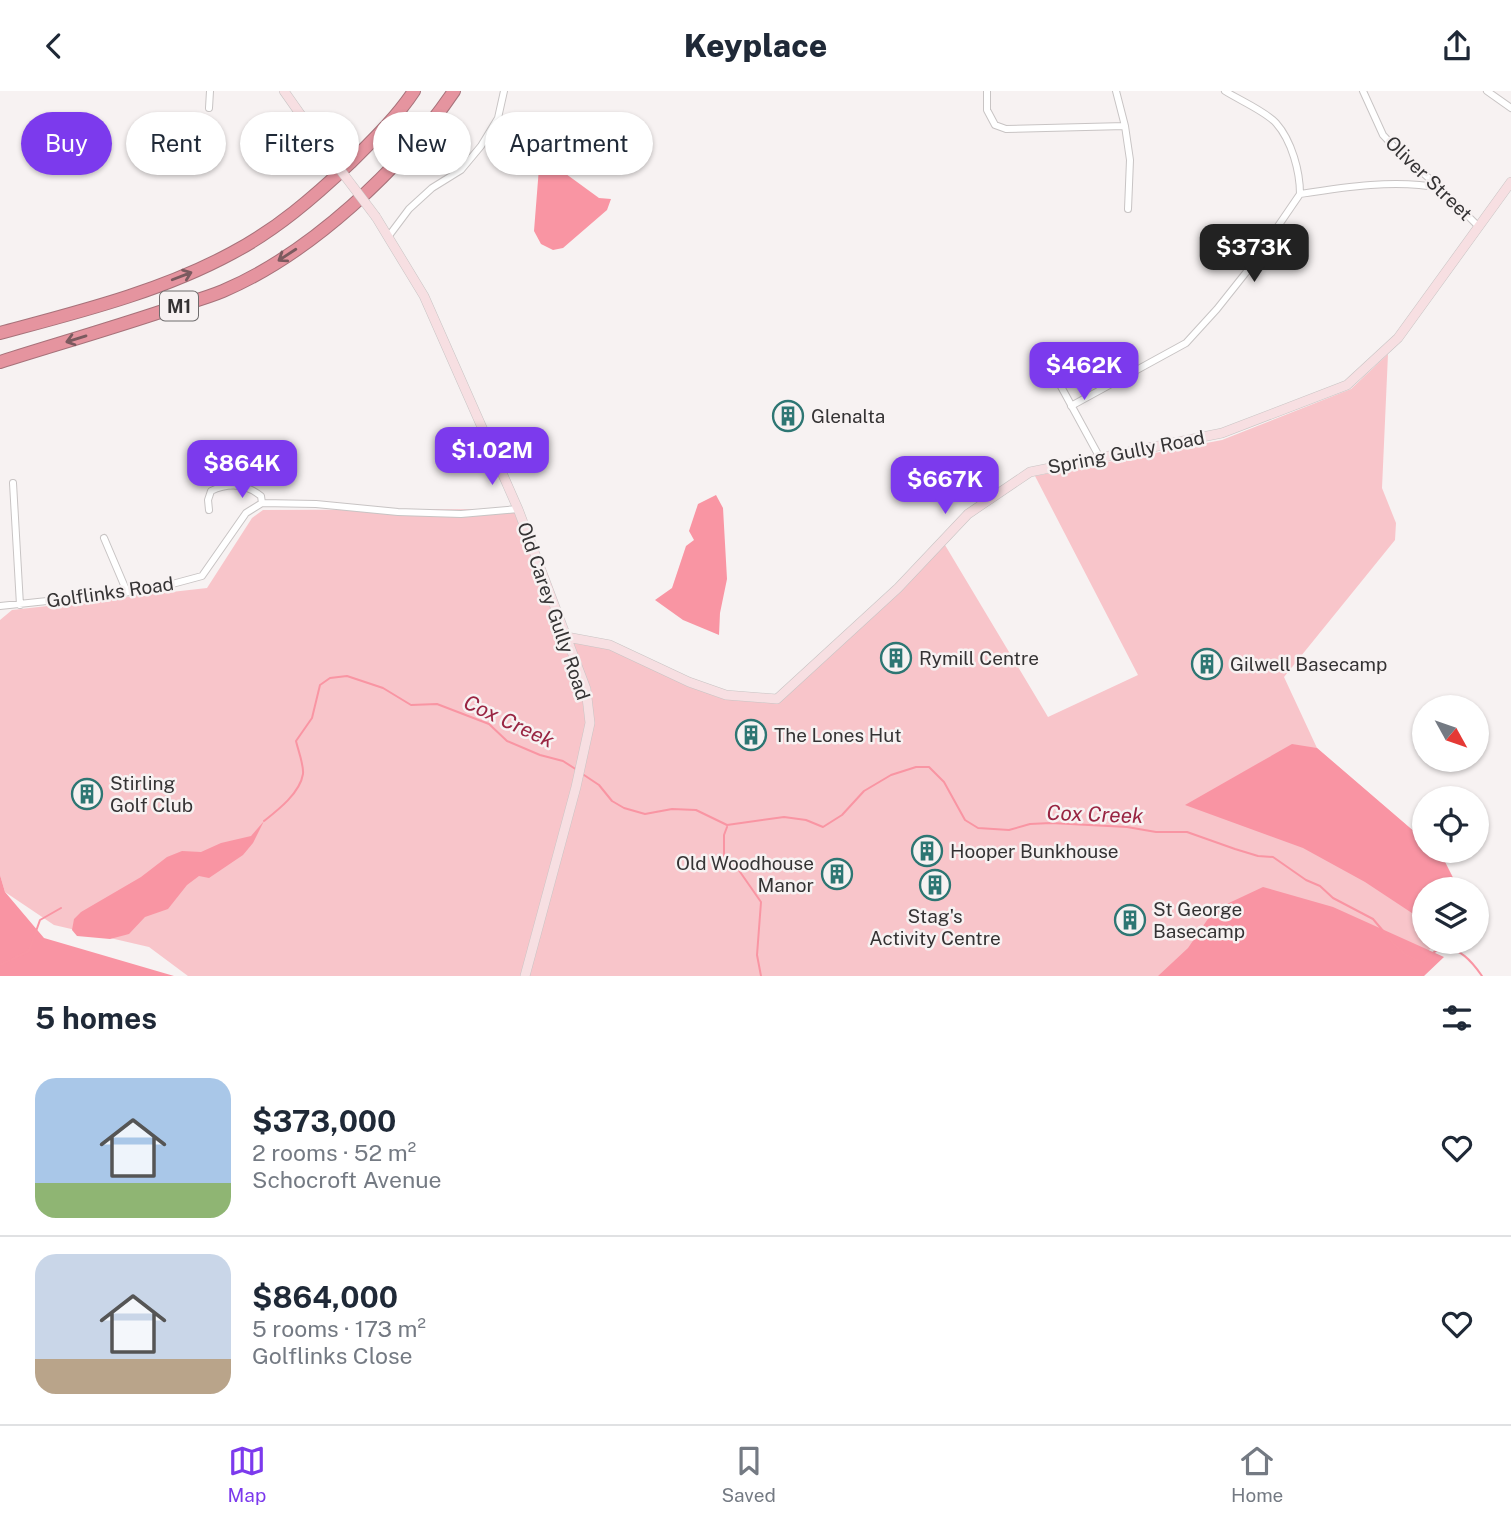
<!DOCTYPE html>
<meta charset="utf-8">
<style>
:root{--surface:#fff;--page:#f2f2f3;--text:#1f2937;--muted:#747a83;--line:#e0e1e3;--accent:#7c3aed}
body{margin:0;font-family:"Public Sans",sans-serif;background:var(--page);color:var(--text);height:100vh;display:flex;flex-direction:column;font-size:26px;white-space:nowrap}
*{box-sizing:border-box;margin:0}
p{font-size:23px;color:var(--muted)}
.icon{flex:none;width:38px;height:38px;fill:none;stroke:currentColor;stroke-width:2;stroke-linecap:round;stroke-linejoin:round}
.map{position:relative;height:885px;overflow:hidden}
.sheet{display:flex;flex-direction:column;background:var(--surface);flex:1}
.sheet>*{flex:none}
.hud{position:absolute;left:21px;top:21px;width:700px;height:63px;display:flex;gap:14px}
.needle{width:46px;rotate:130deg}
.buttons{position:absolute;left:1412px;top:604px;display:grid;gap:14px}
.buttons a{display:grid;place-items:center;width:77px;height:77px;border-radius:50%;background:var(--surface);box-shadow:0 2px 5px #0004;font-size:35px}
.price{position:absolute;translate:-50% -60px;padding:0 16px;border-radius:14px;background:var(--accent);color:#fff;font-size:23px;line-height:46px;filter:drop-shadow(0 2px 4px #0008)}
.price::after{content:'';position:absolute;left:50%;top:42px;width:21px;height:16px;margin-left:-10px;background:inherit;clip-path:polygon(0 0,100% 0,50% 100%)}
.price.active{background:#222;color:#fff}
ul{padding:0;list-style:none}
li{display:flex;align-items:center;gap:21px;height:175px;padding:0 35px}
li+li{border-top:2px solid var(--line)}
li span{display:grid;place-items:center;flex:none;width:196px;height:140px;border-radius:21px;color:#555}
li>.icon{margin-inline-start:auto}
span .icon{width:84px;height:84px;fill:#fffc;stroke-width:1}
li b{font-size:30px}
h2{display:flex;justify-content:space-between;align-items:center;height:84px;padding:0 35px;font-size:30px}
.pill{padding:0 24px;border-radius:32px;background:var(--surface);box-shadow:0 2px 5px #0004;font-size:24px;line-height:63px}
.pill.active{background:var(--accent);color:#fff}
header{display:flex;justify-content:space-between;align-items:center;height:91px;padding:0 35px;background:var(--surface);font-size:32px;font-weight:800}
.dock{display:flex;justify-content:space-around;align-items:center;height:98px;border-top:2px solid var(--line);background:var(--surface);font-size:19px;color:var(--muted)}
.dock a{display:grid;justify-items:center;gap:4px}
.dock .active{color:var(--accent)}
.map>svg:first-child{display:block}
</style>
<header><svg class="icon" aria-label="back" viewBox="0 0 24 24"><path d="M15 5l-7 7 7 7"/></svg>Keyplace<svg class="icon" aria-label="share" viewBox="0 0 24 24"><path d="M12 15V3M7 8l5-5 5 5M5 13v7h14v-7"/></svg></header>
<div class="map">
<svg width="1511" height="885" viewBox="0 0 1511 885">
<rect width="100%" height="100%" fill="#f7f2f2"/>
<path fill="#f8c5ca" d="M1388 263 1382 397 1396 432 1395 449 1284 586 1317 657 1424 749V760H1437L1441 763 1459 798H1424V850L1434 851 1433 855 1403 885H188L149 856 54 834 5 801 0 784V529L12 519 207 497 252 427 263 419 518 418 568 546 610 554 726 604 777 608 942 449 1048 626 1138 584 1035 385 1222 349 1351 298Z"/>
<path fill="#f994a3" d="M1292 653 1317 657 1424 749V760H1437L1441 763 1456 793 1452 798H1424V830L1365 791 1303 757 1185 714Z
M0 784 5 801 44 847 174 885H0Z
M1263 796 1333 816 1444 866 1424 885H1158L1188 857 1214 819Z"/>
<path fill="#f995a3" d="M540 64 599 107 611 108 607 119 563 157 553 159 541 153 534 140Z
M716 404 723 417 727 488 720 522 719 544 683 529 655 509 672 497 686 455 694 449 689 440 698 413Z
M264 730 253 752 243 764 209 787 199 785 187 794 168 818 145 826 129 843 110 848 77 845 72 839 74 828 81 821 141 786 167 766 182 760 201 761 221 752 251 745Z"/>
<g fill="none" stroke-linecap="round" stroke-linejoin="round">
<path stroke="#f995a3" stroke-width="2" d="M581 682 599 694 612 710 624 717 645 723 672 718 696 719 727 734 784 726 806 729 823 736 842 724 864 700 891 684 916 676H929L944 691 965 729 978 737 1009 739 1030 733 1051 732 1127 736 1156 741H1187L1235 758 1258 765 1273 766 1306 789 1320 795 1333 807 1373 828 1395 854 1405 863 1421 871C1426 867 1434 860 1440 858 1459 854 1473 872 1482 885
M264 730C278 719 300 702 303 683 304 674 298 659 296 650L312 627 320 594 330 587 347 585 383 597 411 614 437 613 489 633 507 650 540 664 563 670 577 679
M727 736 724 744V766L738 778 761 811 757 864 761 885
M0 874 29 860 40 829 61 817"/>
<g stroke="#c8c4c4" stroke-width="8">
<path id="street" d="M987 0V19L995 34 1006 38 1125 35
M1116 0 1125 35 1130 69 1128 118
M1225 0C1239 9 1265 20 1276 32 1292 50 1300 81 1300 103
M1363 0 1383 44 1396 58 1440 97 1479 136
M1487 0 1511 17
M209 17 210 0
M388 146 409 118 432 97 461 79 481 55 498 27 504 0
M1046 268 1100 367
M1071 315 1186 252 1217 218 1248 179 1300 103C1345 96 1396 88 1440 97
M13 392 20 514
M209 419 208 409 211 400C228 392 246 393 261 405L262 412
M104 447 127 501
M0 515 150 499 202 485 246 422 262 412 316 413 398 421 461 423 518 418"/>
</g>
<g stroke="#c8c4c4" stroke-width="10">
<path id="secondary" d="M284 0 329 64
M376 126 424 205 518 418 586 598 590 632 576 696 525 885
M567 546 610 554 689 591 726 604 777 608 898 497 968 423 1030 381 1222 342 1347 294 1398 247 1511 91"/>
</g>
<g stroke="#a7727a" stroke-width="14">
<path id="highway" d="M0 242C78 221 160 201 232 162 276 139 314 106 350 72 372 50 397 26 414 0
M0 271C54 254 109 238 163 220 183 213 204 208 223 200 310 163 402 77 454 0"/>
</g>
<use href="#street" stroke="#fff" stroke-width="6"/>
<use href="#secondary" stroke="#f7dfe2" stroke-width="9"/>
<use href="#highway" stroke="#e5949f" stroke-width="12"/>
<g stroke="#c8c4c4" stroke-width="10" stroke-linecap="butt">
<path id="secondary-bridge" d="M329 64 376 126"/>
</g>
<use href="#secondary-bridge" stroke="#f7dfe2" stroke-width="9"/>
</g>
<defs><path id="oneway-shaft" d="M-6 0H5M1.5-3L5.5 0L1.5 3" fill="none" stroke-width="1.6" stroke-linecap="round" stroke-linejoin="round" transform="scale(1.75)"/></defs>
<g stroke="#7b5a5f">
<use href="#oneway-shaft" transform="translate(287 164) rotate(147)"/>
<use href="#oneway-shaft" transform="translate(182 185) rotate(-21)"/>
<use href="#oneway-shaft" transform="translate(76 248) rotate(163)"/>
</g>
<defs>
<g id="building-ring" transform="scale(1.575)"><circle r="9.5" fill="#f7f2f2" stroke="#2d7673" stroke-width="1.5"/><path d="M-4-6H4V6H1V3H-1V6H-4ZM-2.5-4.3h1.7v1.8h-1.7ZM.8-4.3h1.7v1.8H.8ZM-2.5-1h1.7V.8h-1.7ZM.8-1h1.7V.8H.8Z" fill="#2d7673"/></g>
</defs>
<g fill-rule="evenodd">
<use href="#building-ring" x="788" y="325"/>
<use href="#building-ring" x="896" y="567"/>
<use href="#building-ring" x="1207" y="573"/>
<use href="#building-ring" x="751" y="644"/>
<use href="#building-ring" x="87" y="703"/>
<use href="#building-ring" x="927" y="760"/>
<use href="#building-ring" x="837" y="783"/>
<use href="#building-ring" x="935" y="794"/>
<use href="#building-ring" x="1130" y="829"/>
</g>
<g text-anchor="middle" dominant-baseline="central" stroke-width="5" stroke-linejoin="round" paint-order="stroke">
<rect fill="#f7f2f2" stroke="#6f6c6d" stroke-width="2" x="160" y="200.5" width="38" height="29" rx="5"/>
<g font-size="18" font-weight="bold" fill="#353334">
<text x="179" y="215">M1</text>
</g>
<g font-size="19" fill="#353334" stroke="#f7f2f2">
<text transform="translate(1429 87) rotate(44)">Oliver Street</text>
<text transform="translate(1126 361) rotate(-11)">Spring Gully Road</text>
<text transform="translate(110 501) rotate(-8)">Golflinks Road</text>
<text transform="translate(554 520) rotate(71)">Old Carey Gully Road</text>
</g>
<g font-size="19" fill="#353334" stroke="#f7f2f2" text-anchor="start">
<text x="811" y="325">Glenalta</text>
<text x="919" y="567">Rymill Centre</text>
<text x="1230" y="573">Gilwell Basecamp</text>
<text x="774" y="644">The Lones Hut</text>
<text x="110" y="692">Stirling<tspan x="110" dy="22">Golf Club</tspan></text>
<text x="950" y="760">Hooper Bunkhouse</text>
<text x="814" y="772" text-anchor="end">Old Woodhouse<tspan x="814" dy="22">Manor</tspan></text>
<text x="1153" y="818">St George<tspan x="1153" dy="22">Basecamp</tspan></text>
<text x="935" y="825" text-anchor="middle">Stag's<tspan x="935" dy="22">Activity Centre</tspan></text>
</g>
<g font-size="21" font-style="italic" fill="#992542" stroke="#f7f2f2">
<text transform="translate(509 630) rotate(25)">Cox Creek</text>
<text transform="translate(1095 723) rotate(2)">Cox Creek</text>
</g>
</g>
</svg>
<div class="buttons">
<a><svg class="needle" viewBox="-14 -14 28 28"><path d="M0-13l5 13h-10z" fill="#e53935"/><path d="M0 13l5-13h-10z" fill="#747a83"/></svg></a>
<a><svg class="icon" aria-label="locate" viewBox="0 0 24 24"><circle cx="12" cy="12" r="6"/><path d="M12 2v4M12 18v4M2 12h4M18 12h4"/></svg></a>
<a><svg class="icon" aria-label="layers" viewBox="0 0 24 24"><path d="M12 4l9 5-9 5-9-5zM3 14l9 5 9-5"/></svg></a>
</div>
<b class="price active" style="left:1254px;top:193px">$373K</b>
<b class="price" style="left:1084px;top:311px">$462K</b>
<b class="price" style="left:492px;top:396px">$1.02M</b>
<b class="price" style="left:242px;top:409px">$864K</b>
<b class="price" style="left:945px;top:425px">$667K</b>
<div class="hud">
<a class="pill active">Buy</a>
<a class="pill">Rent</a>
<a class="pill">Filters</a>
<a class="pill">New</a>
<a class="pill">Apartment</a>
</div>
</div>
<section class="sheet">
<h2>5 homes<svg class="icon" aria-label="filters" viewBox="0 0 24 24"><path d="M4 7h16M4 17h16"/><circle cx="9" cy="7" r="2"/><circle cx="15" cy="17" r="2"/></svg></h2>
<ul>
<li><span style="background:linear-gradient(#a9c7e8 75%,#8fb573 0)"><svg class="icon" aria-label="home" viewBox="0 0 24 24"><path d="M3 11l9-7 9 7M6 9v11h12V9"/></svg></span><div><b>$373,000</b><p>2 rooms · 52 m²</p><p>Schocroft Avenue</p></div><svg class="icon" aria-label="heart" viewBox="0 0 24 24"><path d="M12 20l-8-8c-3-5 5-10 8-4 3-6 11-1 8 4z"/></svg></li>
<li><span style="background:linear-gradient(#c9d6e8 75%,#b9a48a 0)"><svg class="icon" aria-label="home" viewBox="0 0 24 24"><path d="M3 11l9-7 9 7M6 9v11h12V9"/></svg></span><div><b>$864,000</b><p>5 rooms · 173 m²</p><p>Golflinks Close</p></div><svg class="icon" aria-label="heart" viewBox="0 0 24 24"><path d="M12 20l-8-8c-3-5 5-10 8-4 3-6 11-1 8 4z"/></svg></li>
</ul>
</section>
<nav class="dock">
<a class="active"><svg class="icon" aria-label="map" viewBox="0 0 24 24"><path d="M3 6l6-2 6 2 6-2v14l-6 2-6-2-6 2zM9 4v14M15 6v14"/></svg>Map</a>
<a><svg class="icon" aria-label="saved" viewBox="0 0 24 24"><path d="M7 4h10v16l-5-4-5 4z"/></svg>Saved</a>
<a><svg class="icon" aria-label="home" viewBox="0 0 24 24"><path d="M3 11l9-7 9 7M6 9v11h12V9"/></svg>Home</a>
</nav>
